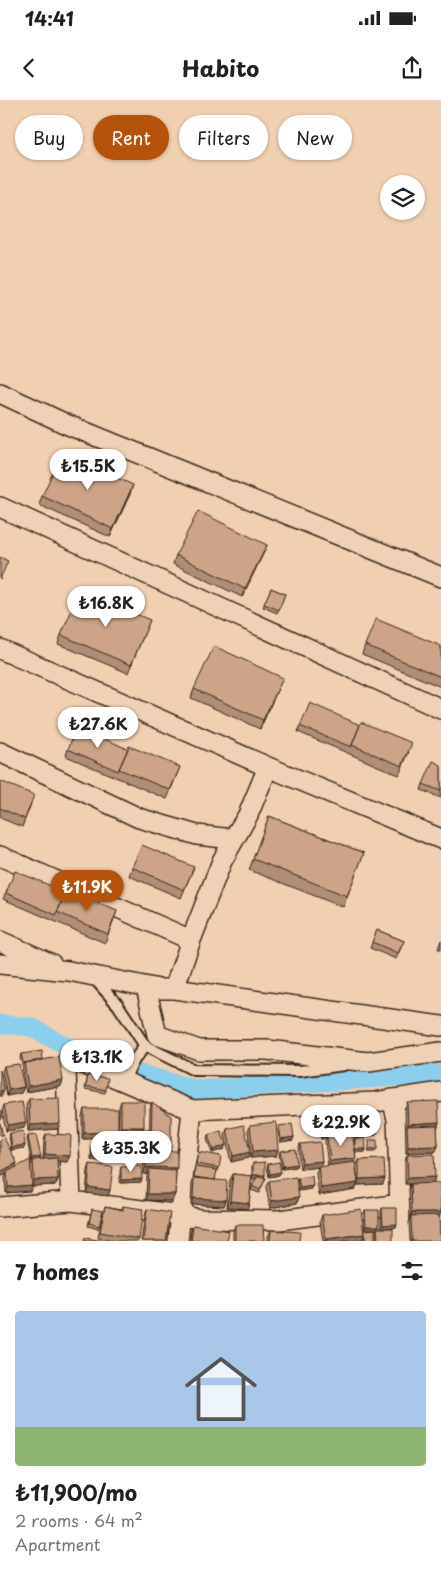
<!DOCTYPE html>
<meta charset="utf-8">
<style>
:root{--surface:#fff;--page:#f6f6f6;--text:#202124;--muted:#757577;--accent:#b45309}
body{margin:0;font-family:"Playpen Sans",sans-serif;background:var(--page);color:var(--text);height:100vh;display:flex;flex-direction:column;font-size:19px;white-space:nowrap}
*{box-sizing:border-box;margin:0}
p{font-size:16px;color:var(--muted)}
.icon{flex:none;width:28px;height:28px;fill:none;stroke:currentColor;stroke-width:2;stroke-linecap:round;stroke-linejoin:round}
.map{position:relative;height:1141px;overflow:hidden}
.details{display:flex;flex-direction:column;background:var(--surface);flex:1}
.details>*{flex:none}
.hud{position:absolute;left:15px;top:15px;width:411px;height:45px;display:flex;gap:10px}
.fabs{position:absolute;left:380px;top:75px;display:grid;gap:10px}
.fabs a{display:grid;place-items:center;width:45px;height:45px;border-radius:50%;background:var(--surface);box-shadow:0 1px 4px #0004;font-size:25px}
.price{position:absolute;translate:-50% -42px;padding:0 11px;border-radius:18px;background:#fff;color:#222;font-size:16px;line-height:32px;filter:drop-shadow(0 1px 2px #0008)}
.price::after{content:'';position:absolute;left:50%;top:30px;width:15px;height:11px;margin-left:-8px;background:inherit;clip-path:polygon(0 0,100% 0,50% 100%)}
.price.on{background:var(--accent);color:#fff}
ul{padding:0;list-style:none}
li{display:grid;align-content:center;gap:10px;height:265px;padding:0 15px}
li span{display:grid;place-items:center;height:155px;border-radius:5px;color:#555}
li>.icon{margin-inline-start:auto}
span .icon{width:90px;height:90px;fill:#fffc;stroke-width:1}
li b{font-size:21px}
h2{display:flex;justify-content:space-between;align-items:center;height:60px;padding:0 15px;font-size:21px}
.chip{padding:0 18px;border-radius:22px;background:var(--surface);box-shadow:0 1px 4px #0004;font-size:18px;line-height:45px}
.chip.on{background:var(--accent);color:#fff}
.status{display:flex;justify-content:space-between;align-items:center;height:35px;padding:0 25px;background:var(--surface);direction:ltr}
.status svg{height:14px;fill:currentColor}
header{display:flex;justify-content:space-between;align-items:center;height:65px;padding:0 15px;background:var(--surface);font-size:22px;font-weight:700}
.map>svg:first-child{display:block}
</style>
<div class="status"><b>14:41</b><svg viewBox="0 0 49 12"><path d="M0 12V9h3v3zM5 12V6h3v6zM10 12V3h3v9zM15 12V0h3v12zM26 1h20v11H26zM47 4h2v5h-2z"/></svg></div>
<header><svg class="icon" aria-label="back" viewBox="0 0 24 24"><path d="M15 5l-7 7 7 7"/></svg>Habito<svg class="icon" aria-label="share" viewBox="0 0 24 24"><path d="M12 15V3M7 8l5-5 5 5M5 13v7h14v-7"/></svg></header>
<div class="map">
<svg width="441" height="1141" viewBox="0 0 441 1141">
<rect width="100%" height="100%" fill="#f1cfb1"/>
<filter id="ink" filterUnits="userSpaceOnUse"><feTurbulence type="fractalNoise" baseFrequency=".02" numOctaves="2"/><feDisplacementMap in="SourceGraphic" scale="10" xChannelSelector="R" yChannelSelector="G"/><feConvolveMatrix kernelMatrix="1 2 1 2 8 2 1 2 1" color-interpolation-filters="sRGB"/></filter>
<g filter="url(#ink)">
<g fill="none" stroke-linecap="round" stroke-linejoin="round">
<path stroke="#8ccfed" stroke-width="19" d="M0 924 31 927 64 945 136 973 198 990 441 974"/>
<g stroke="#3b2a1e" stroke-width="14">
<path id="lane" d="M93 877 118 905 145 946
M123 981 134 960 145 946 194 970 300 971 344 965"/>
</g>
<g stroke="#3b2a1e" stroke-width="22">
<path id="street" d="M0 293 66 324 441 477
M0 407 441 609
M0 549 268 667 441 739
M0 652 139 718 197 735 233 739 248 715
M0 756 191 840
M0 841 52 864
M0 864 69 871 159 889H174L441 926
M146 887 157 935 199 950H267L368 962 441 952
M174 889 191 840 222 761 248 715 268 667
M392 999 397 1019 401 1141
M71 1101 66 970 69 958 192 1010 375 1002 441 992
M0 1107 71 1101 181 1115 199 1119 279 1120 401 1104
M178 1141 192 1010"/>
</g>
<use href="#lane" stroke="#efd2b6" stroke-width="10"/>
<use href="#street" stroke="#efd2b6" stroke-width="19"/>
</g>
<path fill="#b08d74" stroke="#3b2a1e" d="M130 394 110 437 39 405 42 396Z
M267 445 263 454 242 497 173 464 176 455Z
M271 488 285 494 277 513 263 507Z
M150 520 128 573 58 544 61 535Z
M365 545 441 546V587L362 554Z
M279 586 260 629 191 598 194 589Z
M300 626 409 652 399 675 298 632Z
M68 649H128L180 667 167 699 66 656Z
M441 665V698L421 690 423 684Z
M0 681 31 704 22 727 0 718Z
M269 716 364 753 343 807 249 770Z
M132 767H194L181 798 129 776Z
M66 792 117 811 105 843 3 799 6 793Z
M377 830 404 841 396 859 370 848Z
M441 840V849H438Z
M21 954 43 960 63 980 61 986 26 992 22 970 23 968 20 958Z
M4 966 24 987 21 993 7 996 2 972Z
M88 975 106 990 105 993 85 989Z
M29 999 58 1029 28 1031 26 1005Z
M121 1001 143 1030 149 1045 147 1051H149L150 1008 152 1002 170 1051 176 1071 175 1094 172 1101 146 1100 147 1074H143L144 1057 146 1051 122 1053 121 1037 123 1033H118L119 1007Z
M407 1002 439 1022 437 1028 438 1046 435 1052 406 1053 405 1008Z
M4 1005 24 1028 6 1031 2 1011Z
M84 1009 116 1038 82 1039V1016Z
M321 1014 344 1033 354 1041 355 1038 353 1024 355 1021 377 1032 376 1035 356 1038 366 1049 365 1052H355L354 1062 357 1077 356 1066 359 1060 383 1084 357 1085 355 1089 319 1095 316 1074 318 1067 328 1066 325 1042 326 1038 321 1039 318 1020Z
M250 1025 278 1050 276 1056 250 1058V1053L248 1058 231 1062 225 1035 227 1029 250 1049 248 1031Z
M279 1026 294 1037 293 1040 280 1042 278 1030Z
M10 1033 25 1045 24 1048 11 1050 9 1036Z
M46 1034 67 1062 57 1061 58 1079 56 1085 32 1086 30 1091 6 1093 5 1078 6 1074 0 1077V1040L15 1068 31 1065 32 1061H31L27 1039 28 1036 41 1057 39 1060 43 1059 44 1040Z
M208 1035 224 1049 212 1053 207 1039Z
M93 1042 110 1059 109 1062 91 1060 92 1045Z
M300 1044 322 1061 320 1067 300 1069 298 1050Z
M280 1051 296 1067 282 1069 279 1055Z
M198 1052 219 1068 218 1071H216L215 1080 226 1100 224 1106 191 1104 192 1084 193 1080 194 1070Z
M407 1055 433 1083 441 1107V1112L439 1117 440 1141H410L409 1122 410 1119 409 1090 411 1084H405V1061Z
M253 1063 265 1075 264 1078H266L259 1093 251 1090 256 1078 252 1079 249 1103 247 1109 227 1107 230 1080 233 1074 252 1076V1066Z
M90 1064 110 1090 108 1096 86 1093 88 1070Z
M268 1064 279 1075 269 1077 267 1067Z
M121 1067 141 1082 120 1083V1071Z
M298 1078 312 1089 298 1091 297 1081Z
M269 1081 299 1097 297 1103 270 1108 266 1087Z
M105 1106 122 1109 123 1106 139 1139 138 1141H115L98 1138 103 1113Z
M382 1108 397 1124 396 1127 381 1128V1111Z
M92 1109 99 1126 98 1129 88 1126Z
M147 1109 166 1141H141L145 1115Z
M365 1110 379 1126 378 1128 393 1141H376V1132L377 1129H364V1113Z
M322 1115 364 1133 365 1130 375 1141H364V1134L362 1140 354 1141H323L320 1121Z
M193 1125 227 1141H190L191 1131Z
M235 1125 264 1141H233V1131Z
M271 1130 299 1141H268V1136Z"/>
<path fill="#90735e" stroke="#3b2a1e" d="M133 385 130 394 110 437 113 429Z
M267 445 263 454 242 497 245 489Z
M283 578 279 586 260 629 263 620Z
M63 980 61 986 26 992 28 986Z
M24 987 21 993 7 996 9 990Z
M4 990 2 996H0V991Z
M26 1022 24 1028 6 1031 8 1025Z
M439 1022 437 1029 407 1026 408 1024Z
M60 1023 58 1029 28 1031 30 1025Z
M121 1027H144L142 1033 123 1031V1033H118Z
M345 1030 343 1036H327L326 1038 321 1039 323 1033Z
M118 1032 116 1038 82 1039 84 1033Z
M377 1032 376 1035 355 1038 357 1035Z
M294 1037 293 1040 280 1042 281 1039Z
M25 1045 24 1048 11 1050 12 1047Z
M149 1045 146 1051 122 1053 124 1047Z
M226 1045 224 1049 212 1053 213 1050Z
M151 1046 171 1047 169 1053 149 1052Z
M438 1046 435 1052 406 1053 408 1047Z
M355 1049H366L365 1052H354Z
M369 1049H377L375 1052H368Z
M278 1050 276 1056 250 1058 253 1052Z
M250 1052 248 1058 231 1062 233 1056Z
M45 1054 70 1056 67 1062 43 1060Z
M41 1057 39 1060 31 1061 32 1058Z
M92 1057 110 1059 109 1062 91 1060Z
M356 1058 353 1064 328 1067 330 1061Z
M322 1061 320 1067 300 1069 302 1063Z
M17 1063 15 1070 0 1077V1072Z
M297 1064 296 1067 282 1069 283 1066Z
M146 1067 177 1068 175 1074 149 1069 147 1074H143Z
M281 1072 279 1075 269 1077 270 1074Z
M253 1075H265L264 1078 252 1079Z
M435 1077 433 1084H405L408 1078Z
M385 1078 383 1084 357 1085 359 1079Z
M58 1079 56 1085 32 1086 34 1080Z
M142 1079 141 1082 120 1083 121 1080Z
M358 1083 355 1089 319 1095 321 1088Z
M32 1085 30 1091 6 1093 8 1087Z
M313 1086 312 1089 298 1091 300 1088Z
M88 1087 110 1090 108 1096 86 1093Z
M148 1094H175L172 1101 146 1100Z
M299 1097 297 1103 270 1108 272 1101Z
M193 1098 226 1100 224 1106 191 1104Z
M230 1101 249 1103 247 1109 227 1107Z
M412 1112H441L439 1118 411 1116 410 1119Z
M397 1124 396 1127 381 1128 383 1125Z
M366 1126H379L378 1129H364Z
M364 1134 362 1140 354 1141H325L326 1139Z"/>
<path fill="#cda487" stroke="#3b2a1e" d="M62 353 133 385 113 429 42 396Z
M198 411 267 445 245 489 176 455Z
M0 457 8 461 0 479Z
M271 488 285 494 279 510 264 504Z
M80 491 150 520 131 565 61 535Z
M376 519 441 546V577L365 545Z
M214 546 283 578 263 620 194 589Z
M310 603 360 625 351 647 300 626Z
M361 622 412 643 402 666 352 645Z
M77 627 128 649 118 671 68 649Z
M129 646 180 667 170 690 119 669Z
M433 661 441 665V691L423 684Z
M0 681 34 695 25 719 0 708Z
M269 716 364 753 347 796 253 759Z
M142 745 194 767 184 790 132 767Z
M15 771 66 792 56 815 6 793Z
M67 790 117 811 108 834 57 812Z
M377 830 404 841 398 853 372 842Z
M42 951 43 960 24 963 25 964 24 965 21 954Z
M59 957 63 980 28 986 24 963Z
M19 964 24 987 9 990 4 966Z
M0 970 4 990 0 991Z
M88 975 108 978 106 990 86 986Z
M59 998 60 1023 30 1025 29 999Z
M121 1001H144V1027H121Z
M438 1001 439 1022 408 1024 407 1002Z
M22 1002 26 1022 8 1025 4 1005Z
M152 1002 171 1016V1047L151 1046Z
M0 1009 2 1019 0 1020Z
M84 1009H118V1032L84 1033Z
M342 1010 345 1030 323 1033 321 1014Z
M376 1018 377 1032 357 1035 355 1021Z
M276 1022 278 1050 253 1052 250 1025Z
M0 1023 3 1035H0Z
M292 1024 294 1037 281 1039 279 1026Z
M244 1025 250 1052 233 1056 227 1029Z
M437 1025 438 1046 408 1047 407 1026Z
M148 1029 149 1045 124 1047 123 1031Z
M23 1031 25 1045 12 1047 10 1033Z
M221 1031 226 1045 213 1050 208 1035Z
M352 1032 356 1058 330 1061 327 1036Z
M46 1034 71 1035 70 1056 45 1054Z
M36 1035 41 1057 32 1058 28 1036Z
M4 1038 17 1063 0 1072V1040Z
M355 1038H365L366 1049H355Z
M369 1040H377V1049H369Z
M93 1042 111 1044 110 1059 92 1057Z
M320 1042 322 1061 302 1063 300 1044Z
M295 1049 297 1064 283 1066 280 1051Z
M146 1051H177V1068L146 1067Z
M198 1052 221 1056 219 1068 196 1064Z
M434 1054 435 1077 408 1078 407 1055Z
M57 1058 58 1079 34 1080 33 1060Z
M384 1059 385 1078 359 1079V1060Z
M30 1060 32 1085 8 1087 7 1072Z
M265 1062V1075H253V1063Z
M279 1062 281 1072 270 1074 268 1064Z
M355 1062 358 1083 321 1088 318 1067Z
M90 1064 113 1067 110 1090 88 1087Z
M141 1066 142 1079 121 1080V1067Z
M195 1067 217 1070 215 1080 194 1077Z
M149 1069 176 1071 175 1094H148Z
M233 1074 252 1076 249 1103 230 1101Z
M312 1076 313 1086 300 1088 298 1078Z
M257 1077 266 1078 260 1090 252 1086Z
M296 1077 299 1097 272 1101 269 1081Z
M194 1078 227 1081 226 1100 193 1098Z
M440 1083 441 1112H412L411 1084Z
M105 1106 123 1110V1106L143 1109 139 1139 100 1132Z
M382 1108H397V1124L383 1125Z
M92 1109 103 1111 99 1126 89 1123Z
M147 1109 170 1113 166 1141H143Z
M361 1109 364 1134 326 1139 322 1115Z
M365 1110H379V1126H366Z
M439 1115 440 1141H412L411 1116Z
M193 1125 229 1131 227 1141H191Z
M235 1125H263L264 1141H235Z
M377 1128H393V1141H378Z
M375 1129V1141H365V1130Z
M271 1130 300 1132 299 1141H270Z
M85 1138 104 1141H84Z"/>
</g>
</svg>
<div class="fabs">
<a><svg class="icon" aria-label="layers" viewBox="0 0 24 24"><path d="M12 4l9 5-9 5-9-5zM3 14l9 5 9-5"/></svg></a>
</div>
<b class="price" style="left:88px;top:391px">₺15.5K</b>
<b class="price" style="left:106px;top:528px">₺16.8K</b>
<b class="price" style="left:98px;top:649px">₺27.6K</b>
<b class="price on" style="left:87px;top:812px">₺11.9K</b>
<b class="price" style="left:97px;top:982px">₺13.1K</b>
<b class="price" style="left:341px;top:1047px">₺22.9K</b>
<b class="price" style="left:131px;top:1073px">₺35.3K</b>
<div class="hud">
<a class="chip">Buy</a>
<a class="chip on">Rent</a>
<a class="chip">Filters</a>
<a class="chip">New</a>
</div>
</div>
<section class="details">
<h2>7 homes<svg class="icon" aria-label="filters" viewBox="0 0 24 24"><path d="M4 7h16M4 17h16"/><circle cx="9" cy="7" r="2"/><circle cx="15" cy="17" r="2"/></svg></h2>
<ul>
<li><span style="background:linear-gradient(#a9c7e8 75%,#8fb573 0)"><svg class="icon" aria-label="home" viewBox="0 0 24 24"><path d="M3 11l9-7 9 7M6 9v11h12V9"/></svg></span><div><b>₺11,900/mo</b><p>2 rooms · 64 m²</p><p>Apartment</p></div></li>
</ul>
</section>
